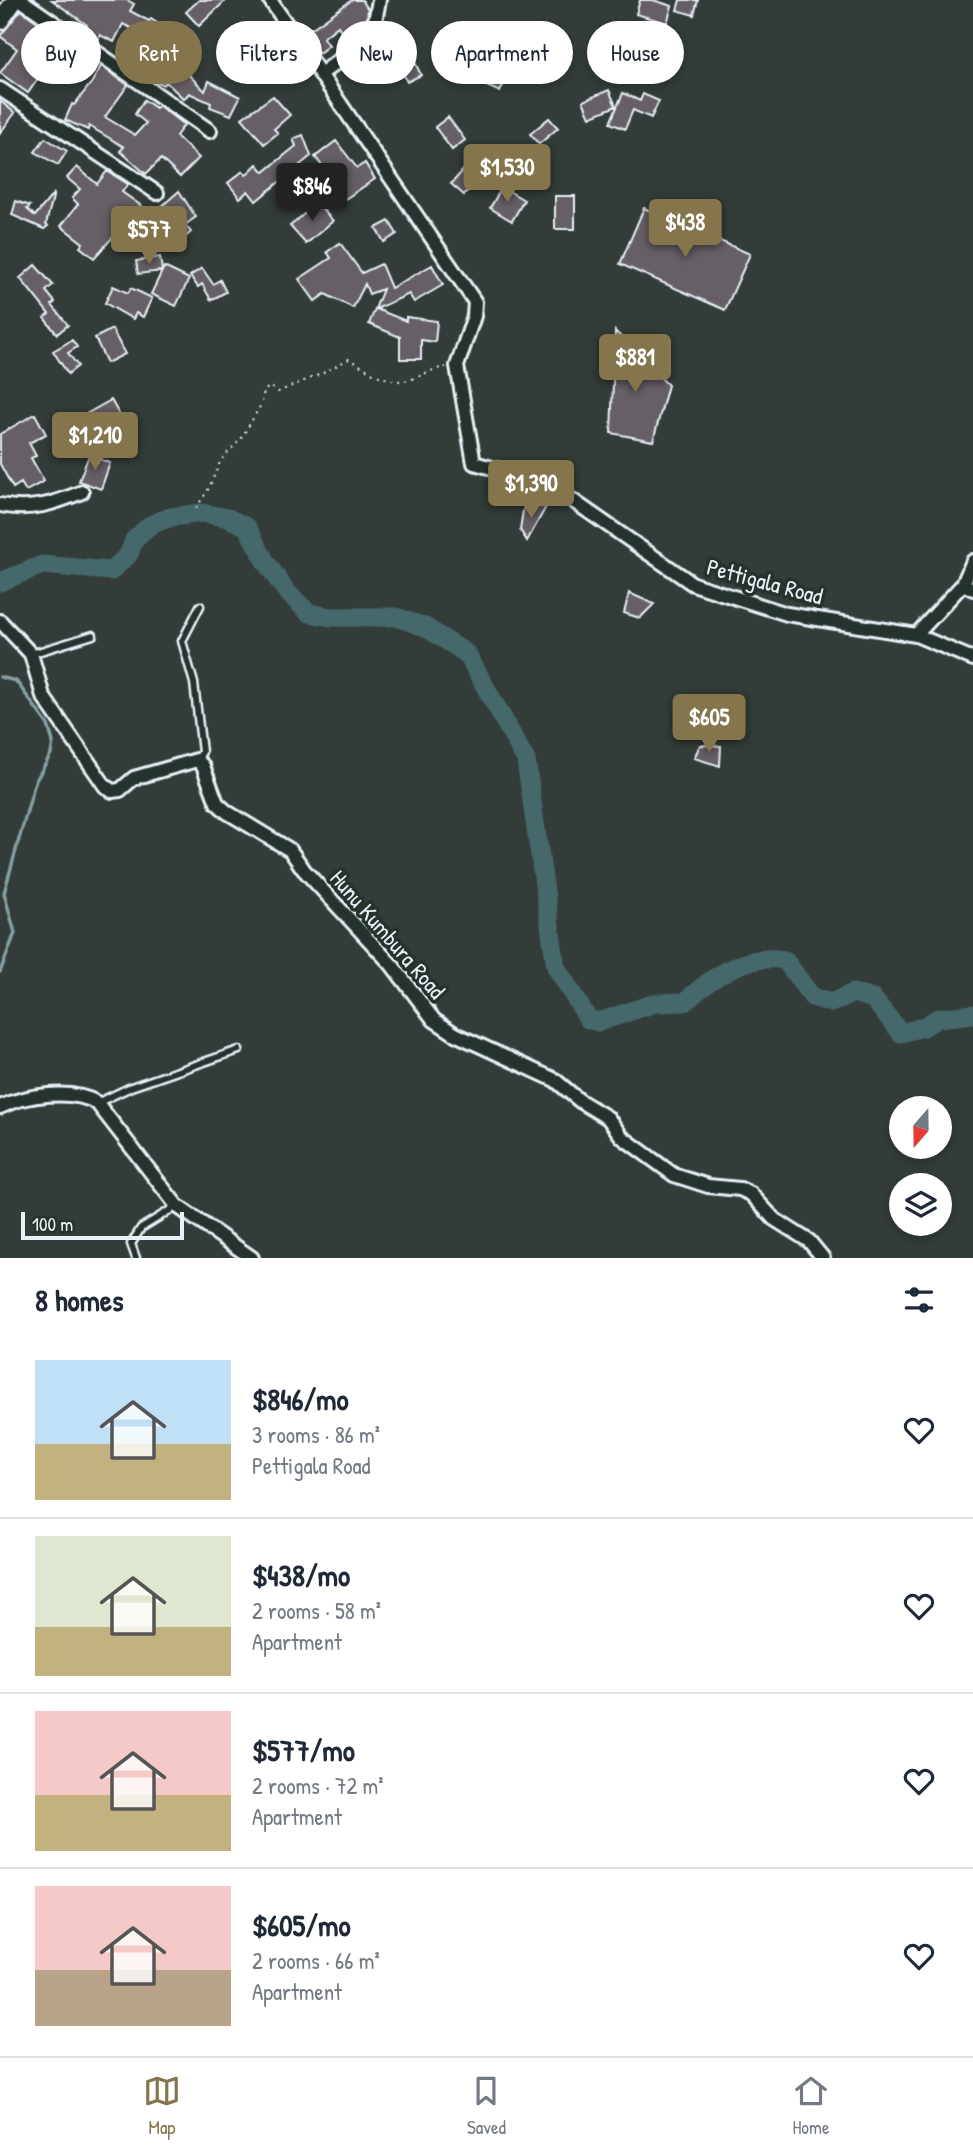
<!DOCTYPE html>
<meta charset="utf-8">
<style>
:root{--surface:#fff;--page:#f6f6f7;--text:#1f2937;--muted:#747a83;--line:#e0e1e3;--accent:#84754c}
body{margin:0;font-family:"Patrick Hand",sans-serif;background:var(--page);color:var(--text);height:100vh;display:flex;flex-direction:column;font-size:26px;white-space:nowrap}
*{box-sizing:border-box;margin:0}
p{font-size:23px;color:var(--muted)}
.icon{flex:none;width:38px;height:38px;fill:none;stroke:currentColor;stroke-width:2;stroke-linecap:round;stroke-linejoin:round}
.map{position:relative;height:1258px;overflow:hidden}
.drawer{display:flex;flex-direction:column;background:var(--surface);flex:1}
.drawer>*{flex:none}
.hud{position:absolute;left:21px;top:21px;width:931px;height:63px;display:flex;gap:14px}
.needle{width:46px;rotate:200deg}
.fabs{position:absolute;left:889px;top:1096px;display:grid;gap:14px}
.fabs a{display:grid;place-items:center;width:63px;height:63px;border-radius:50%;background:var(--surface);box-shadow:0 4px 10px #0003;font-size:35px}
.scale{position:absolute;left:21px;bottom:18px;width:163px;box-sizing:border-box;padding-left:7px;border:4px solid #e8f1f8;border-top:0;font-size:19px;line-height:24px;white-space:nowrap;color:#e8f1f8;-webkit-text-stroke:5px #26332d;paint-order:stroke}
.price{position:absolute;translate:-50% -60px;padding:0 16px;border-radius:7px;background:var(--accent);color:#fff;font-size:23px;line-height:46px;filter:drop-shadow(0 2px 4px #0008)}
.price::after{content:'';position:absolute;left:50%;top:42px;width:21px;height:16px;margin-left:-10px;background:inherit;clip-path:polygon(0 0,100% 0,50% 100%)}
.price.selected{background:#222;color:#fff}
ul{padding:0;list-style:none}
li{display:flex;align-items:center;gap:21px;height:175px;padding:0 35px}
li+li{border-top:2px solid var(--line)}
li span{display:grid;place-items:center;flex:none;width:196px;height:140px;border-radius:0px;color:#555}
li>.icon{margin-inline-start:auto}
span .icon{width:84px;height:84px;fill:#fffc;stroke-width:1}
li b{font-size:30px}
h2{display:flex;justify-content:space-between;align-items:center;height:84px;padding:0 35px;font-size:30px}
.chip{padding:0 24px;border-radius:32px;background:var(--surface);box-shadow:0 4px 10px #0003;font-size:24px;line-height:63px}
.chip.selected{background:var(--accent);color:#fff}
.tab-bar{display:flex;justify-content:space-around;align-items:center;height:98px;border-top:2px solid var(--line);background:var(--surface);font-size:19px;color:var(--muted)}
.tab-bar a{display:grid;justify-items:center;gap:4px}
.tab-bar .selected{color:var(--accent)}
.map>svg:first-child{display:block}
</style>
<div class="map">
<svg width="973" height="1258" viewBox="0 0 973 1258">
<rect width="100%" height="100%" fill="#333c38"/>
<filter id="ink" filterUnits="userSpaceOnUse"><feTurbulence type="fractalNoise" baseFrequency=".0143" numOctaves="2"/><feDisplacementMap in="SourceGraphic" scale="14" xChannelSelector="R" yChannelSelector="G"/><feConvolveMatrix kernelMatrix="1 2 1 2 8 2 1 2 1" color-interpolation-filters="sRGB"/></filter>
<g filter="url(#ink)">
<g fill="none" stroke-linecap="round" stroke-linejoin="round">
<path stroke="#869fa3" stroke-width="3.5" d="M0 677 16 681 48 725 53 742 51 754 35 782 4 893 15 933 0 972"/>
<path stroke="#45686b" stroke-width="19" d="M0 582 42 565 111 571 129 554 134 540 150 525 171 517 202 513 228 518 247 527 265 561 286 591 309 613 331 617H396L425 627 467 654 526 760 556 967 588 1019 599 1022 655 1003 685 1002C713 976 745 953 785 960L812 997 831 1003 853 993 873 999 901 1033 923 1027 938 1018 973 1014"/>
</g>
<path fill="#665e66" stroke="#e8f1f8" stroke-width="2" d="M52 0H127L134 4 130 11 149 21 151 19 172 33 159 53 177 63 205 91 209 81 240 97 231 115 210 107 211 103 189 93 184 99 166 82 164 85 148 77 128 64 147 36 123 24 114 42 100 35 97 42 83 32 87 25Z
M199 0H226L199 26 186 12Z
M352 0H362L368 9 367 19 356 26 359 30 347 39 338 26 323 38 329 45 319 53 304 34Z
M640 0H653L672 6 667 23 636 14Z
M680 0H698L694 15 677 10Z
M21 10 53 33 50 38 78 57 72 66 69 64 58 80 44 70 28 93 0 73 17 49 0 36Z
M491 29 508 37 499 56 514 62 500 92 469 78Z
M379 40 392 62 377 72 365 52Z
M412 56 421 75 407 82 398 63Z
M101 66 128 85 105 117 135 135 146 123 135 114 144 100 156 108 158 105 184 125 176 136 199 158 180 177 161 159 146 174 120 151 124 147 89 126 88 130 65 120 72 104 74 105 92 82Z
M609 90 616 106 590 117 583 101Z
M623 93 640 101 643 94 659 101 651 118 633 110 625 129 610 123Z
M273 96 290 115 274 129 278 133 264 144 242 118Z
M0 101 15 113 0 133Z
M448 117 465 140 452 150 435 127Z
M549 118 558 128 539 144 530 134Z
M303 135 311 156 256 201 248 191 240 198 228 183 243 171 246 175 257 164 264 172 296 146 293 139Z
M45 138 67 151 58 165 35 152Z
M336 141 357 168 365 163 375 179 342 201 332 186 336 183 315 157Z
M467 166 479 178 464 195 451 184Z
M77 167 97 184 107 171 128 184 122 192 153 214 179 191 196 217 185 225 191 232 179 243 163 226 157 234 145 226 139 233 128 225 125 229 122 227 94 258 80 247 83 243 61 226 78 204 72 198 80 189 67 178Z
M502 187 524 200 512 221 490 208Z
M54 193 46 224 48 226 44 229 12 215 16 201 30 206 27 209 35 216Z
M555 196H575V229H555Z
M317 203 333 221 306 244 290 226Z
M644 208 750 254 725 310 620 264Z
M389 221 397 234 384 242 376 228Z
M340 243 362 273 381 264 391 288 432 265 443 285 414 302 409 294 376 309 406 321V317L437 321 435 342 421 340V359H400V337L369 324 383 289 369 294 365 284 353 308 325 294 315 301 299 279 331 258 327 252Z
M160 257 162 271 138 274 136 261Z
M35 265 53 285 46 291 55 302 52 305 68 325 57 334 44 318 49 314 20 278Z
M164 267 189 279 176 306 151 294Z
M202 268 213 284 220 280 226 292 211 300 202 284 198 287 190 276Z
M113 286 128 293 131 288 152 298 143 317 136 313 133 319 105 303Z
M112 329 125 354 107 363 95 338Z
M615 331 668 385 653 441 611 433Z
M72 340 77 347 68 353 78 366 68 374 53 351Z
M111 400 124 423 100 437 86 414Z
M35 414 46 434 29 443 36 456 31 458 44 481 26 491 21 483 13 488 0 464V434Z
M89 455 110 463 101 489 79 481Z
M532 506 546 507 527 541 520 530 523 510Z
M629 593 654 604 640 618 624 613Z
M700 745 721 746 720 766 694 758Z"/>
<g fill="none" stroke-linecap="round" stroke-linejoin="round">
<g stroke="#e8f1f8" stroke-width="11">
<path id="service" d="M31 654 93 635
M197 760 202 752 194 683 182 641 200 606
M97 1103 131 1087 239 1050
M136 1258 131 1244 141 1228 177 1206"/>
</g>
<g stroke="#e8f1f8" stroke-width="18">
<path id="minor" d="M21 0 210 131
M270 0 475 302 474 316 457 366 474 463 529 478 569 498 693 584 787 614 916 635 973 659
M321 74 368 38 374 27 379 0
M0 89 157 193
M0 505C31 511 53 504 82 492
M963 584 973 561
M0 621 31 654 43 696 105 786 112 791 120 790 134 778 197 760 203 766 217 803 227 812 290 850 304 870 392 965 434 1020 455 1034 555 1080 580 1101 608 1118 622 1137 674 1175 708 1186 740 1189 751 1194 774 1219 809 1241 823 1258
M916 635 963 584 973 589
M0 1107C25 1095 72 1088 97 1103L177 1206 252 1258"/>
</g>
<g stroke="#e8f1f8" stroke-width="21">
<path id="tertiary" d="M0 21 15 0"/>
</g>
<path stroke="#e8f1f8" stroke-width="2" stroke-dasharray="2 5" stroke-linecap="butt" d="M196 508 208 490 221 460 241 439 262 403 264 390 271 387 278 392 323 373 349 359C369 370 391 388 415 378 426 373 433 369 446 367"/>
<use href="#service" stroke="#26332d" stroke-width="6"/>
<use href="#minor" stroke="#26332d" stroke-width="12"/>
<use href="#tertiary" stroke="#26332d" stroke-width="16"/>
</g>
</g>
<g text-anchor="middle" dominant-baseline="central" stroke-width="7" stroke-linejoin="round" paint-order="stroke">
<g font-size="23" fill="#e8f1f8" stroke="#26332d">
<text transform="translate(765 581) rotate(15)">Pettigala Road</text>
<text transform="translate(388 934) rotate(49)">Hunu Kumbura Road</text>
</g>
</g>
</svg>
<div class="fabs">
<a><svg class="needle" viewBox="-14 -14 28 28"><path d="M0-13l5 13h-10z" fill="#e53935"/><path d="M0 13l5-13h-10z" fill="#747a83"/></svg></a>
<a><svg class="icon" aria-label="layers" viewBox="0 0 24 24"><path d="M12 4l9 5-9 5-9-5zM3 14l9 5 9-5"/></svg></a>
</div>
<div class="scale">100 m</div>
<b class="price" style="left:507px;top:204px">$1,530</b>
<b class="price selected" style="left:312px;top:223px">$846</b>
<b class="price" style="left:685px;top:259px">$438</b>
<b class="price" style="left:149px;top:266px">$577</b>
<b class="price" style="left:635px;top:394px">$881</b>
<b class="price" style="left:95px;top:472px">$1,210</b>
<b class="price" style="left:531px;top:520px">$1,390</b>
<b class="price" style="left:709px;top:754px">$605</b>
<div class="hud">
<a class="chip">Buy</a>
<a class="chip selected">Rent</a>
<a class="chip">Filters</a>
<a class="chip">New</a>
<a class="chip">Apartment</a>
<a class="chip">House</a>
</div>
</div>
<section class="drawer">
<h2>8 homes<svg class="icon" aria-label="filters" viewBox="0 0 24 24"><path d="M4 7h16M4 17h16"/><circle cx="9" cy="7" r="2"/><circle cx="15" cy="17" r="2"/></svg></h2>
<ul>
<li><span style="background:linear-gradient(#bfe0f5 60%,#c2b280 0)"><svg class="icon" aria-label="home" viewBox="0 0 24 24"><path d="M3 11l9-7 9 7M6 9v11h12V9"/></svg></span><div><b>$846/mo</b><p>3 rooms · 86 m²</p><p>Pettigala Road</p></div><svg class="icon" aria-label="heart" viewBox="0 0 24 24"><path d="M12 20l-8-8c-3-5 5-10 8-4 3-6 11-1 8 4z"/></svg></li>
<li><span style="background:linear-gradient(#dfe7d0 65%,#c2b280 0)"><svg class="icon" aria-label="home" viewBox="0 0 24 24"><path d="M3 11l9-7 9 7M6 9v11h12V9"/></svg></span><div><b>$438/mo</b><p>2 rooms · 58 m²</p><p>Apartment</p></div><svg class="icon" aria-label="heart" viewBox="0 0 24 24"><path d="M12 20l-8-8c-3-5 5-10 8-4 3-6 11-1 8 4z"/></svg></li>
<li><span style="background:linear-gradient(#f6c9c9 60%,#c2b280 0)"><svg class="icon" aria-label="home" viewBox="0 0 24 24"><path d="M3 11l9-7 9 7M6 9v11h12V9"/></svg></span><div><b>$577/mo</b><p>2 rooms · 72 m²</p><p>Apartment</p></div><svg class="icon" aria-label="heart" viewBox="0 0 24 24"><path d="M12 20l-8-8c-3-5 5-10 8-4 3-6 11-1 8 4z"/></svg></li>
<li><span style="background:linear-gradient(#f6c9c9 60%,#b9a48a 0)"><svg class="icon" aria-label="home" viewBox="0 0 24 24"><path d="M3 11l9-7 9 7M6 9v11h12V9"/></svg></span><div><b>$605/mo</b><p>2 rooms · 66 m²</p><p>Apartment</p></div><svg class="icon" aria-label="heart" viewBox="0 0 24 24"><path d="M12 20l-8-8c-3-5 5-10 8-4 3-6 11-1 8 4z"/></svg></li>
</ul>
</section>
<nav class="tab-bar">
<a class="selected"><svg class="icon" aria-label="map" viewBox="0 0 24 24"><path d="M3 6l6-2 6 2 6-2v14l-6 2-6-2-6 2zM9 4v14M15 6v14"/></svg>Map</a>
<a><svg class="icon" aria-label="saved" viewBox="0 0 24 24"><path d="M7 4h10v16l-5-4-5 4z"/></svg>Saved</a>
<a><svg class="icon" aria-label="home" viewBox="0 0 24 24"><path d="M3 11l9-7 9 7M6 9v11h12V9"/></svg>Home</a>
</nav>
